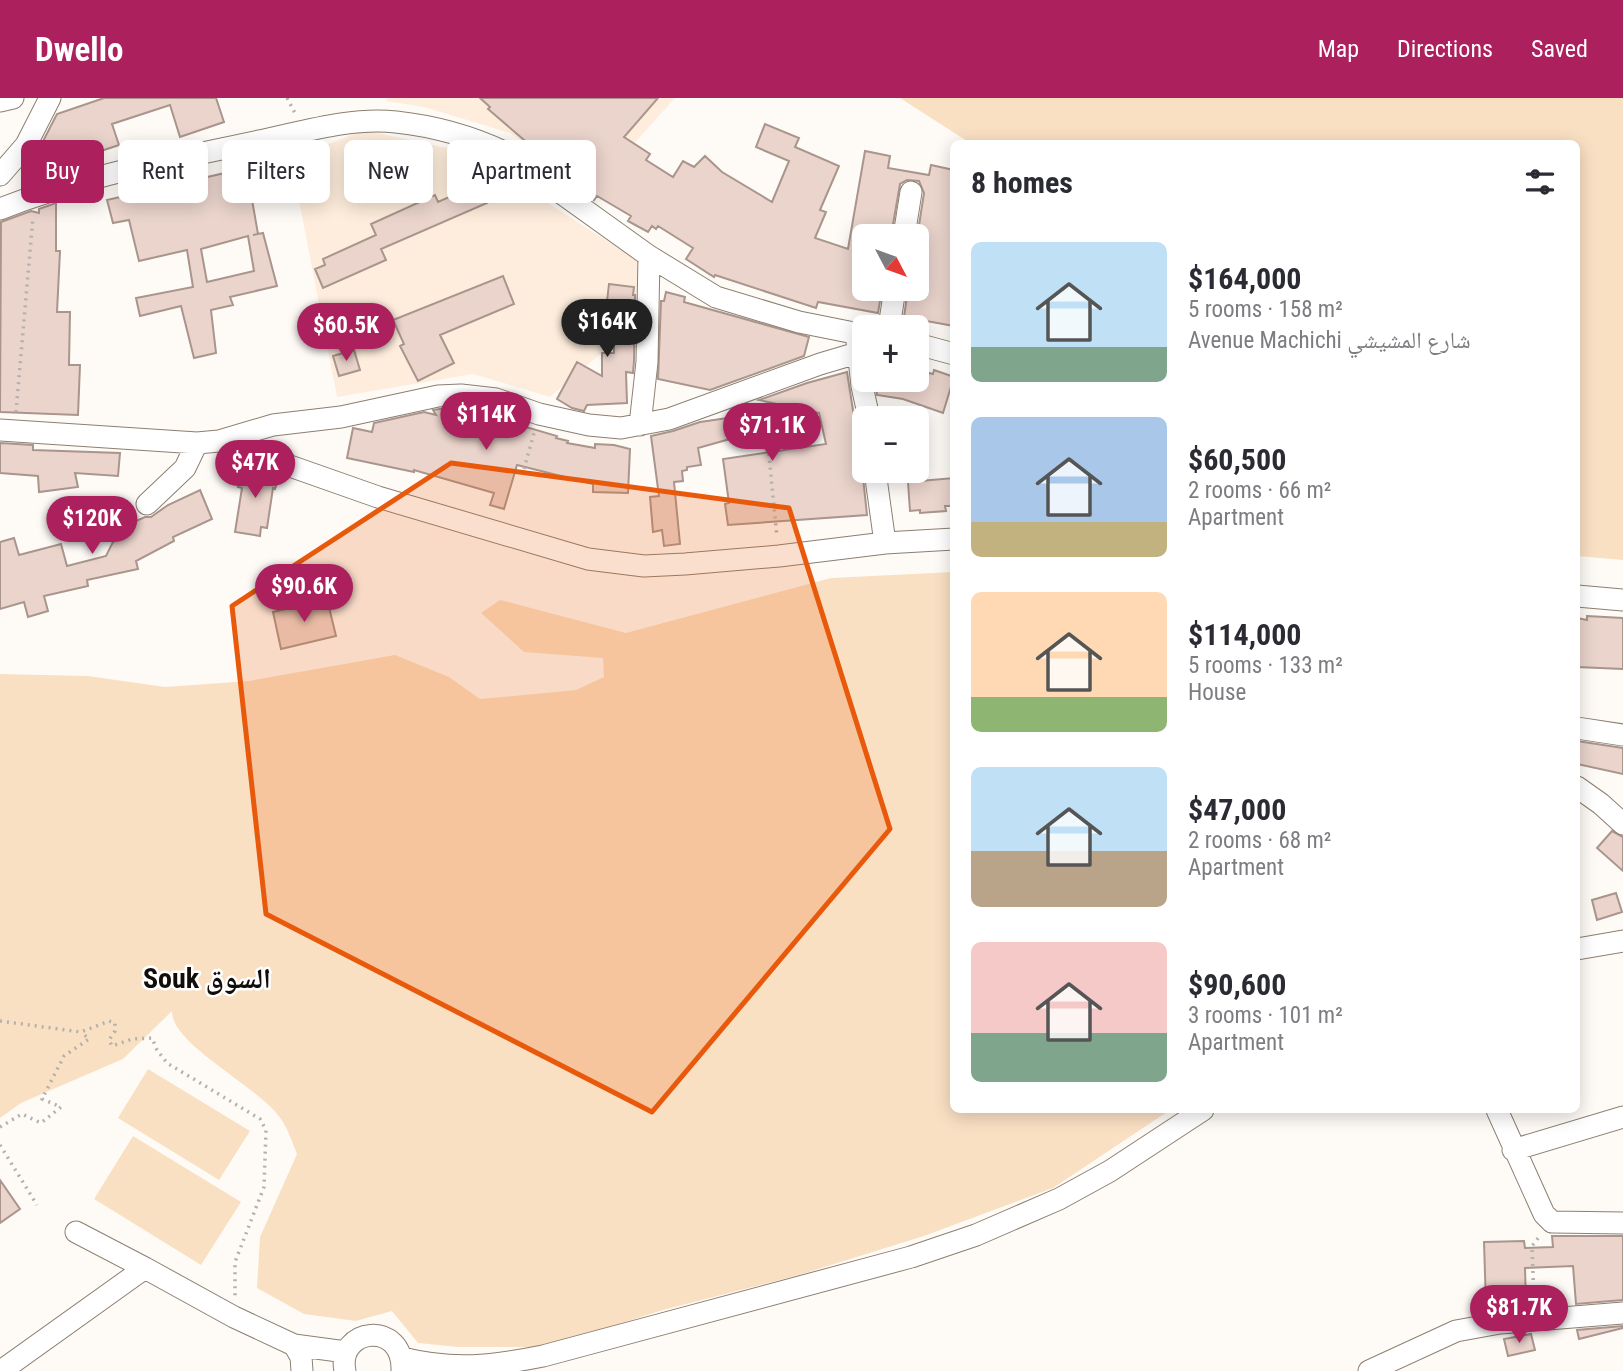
<!DOCTYPE html>
<meta charset="utf-8">
<style>
:root{--surface:#fff;--page:#f2f2f3;--text:#2b2b33;--muted:#7c7c81;--accent:#ac205e}
body{margin:0;font-family:"Roboto Condensed","Noto Naskh Arabic",sans-serif;background:var(--page);color:var(--text);height:100vh;display:flex;flex-direction:column;font-size:26px;white-space:nowrap}
*{box-sizing:border-box;margin:0}
p{font-size:23px;color:var(--muted)}
.icon{flex:none;width:38px;height:38px;fill:none;stroke:currentColor;stroke-width:2;stroke-linecap:round;stroke-linejoin:round}
.map{position:relative;flex:1;overflow:hidden}
.details{position:absolute;left:950px;top:42px;width:630px;height:973px;display:flex;flex-direction:column;background:var(--surface);border-radius:10px;box-shadow:0 4px 18px #0003}
.details>*{flex:none}
.guide{position:absolute;left:21px;top:42px;width:665px;height:63px;display:flex;gap:14px}
.needle{width:46px;rotate:131deg}
.buttons{position:absolute;left:852px;top:126px;display:grid;gap:14px}
.buttons a{display:grid;place-items:center;width:77px;height:77px;border-radius:10px;background:var(--surface);box-shadow:0 4px 18px #0003;font-size:35px}
.price{position:absolute;translate:-50% -60px;padding:0 16px;border-radius:24px;background:var(--accent);color:#fff;font-size:23px;line-height:46px;filter:drop-shadow(0 2px 4px #0008)}
.price::after{content:'';position:absolute;left:50%;top:42px;width:21px;height:16px;margin-left:-10px;background:inherit;clip-path:polygon(0 0,100% 0,50% 100%)}
.price.current{background:#222;color:#fff}
ul{padding:0;list-style:none}
li{display:flex;align-items:center;gap:21px;height:175px;padding:0 21px}
li span{display:grid;place-items:center;flex:none;width:196px;height:140px;border-radius:10px;color:#555}
li>.icon{margin-inline-start:auto}
span .icon{width:84px;height:84px;fill:#fffc;stroke-width:1}
li b{font-size:30px}
h2{display:flex;justify-content:space-between;align-items:center;height:84px;padding:0 21px;font-size:30px}
.pill{padding:0 24px;border-radius:10px;background:var(--surface);box-shadow:0 4px 18px #0003;font-size:24px;line-height:63px}
.pill.current{background:var(--accent);color:#fff}
header{display:flex;align-items:center;gap:42px;box-sizing:border-box;height:98px;padding:0 35px;background:var(--accent);color:#fff}
header strong{font-size:33px}
nav{display:flex;gap:38px;margin-inline-start:auto;font-size:24px}
.map>svg:first-child{display:block}
</style>
<header>
<strong>Dwello</strong>
<nav><a>Map</a><a>Directions</a><a>Saved</a></nav>
</header>
<div class="map">
<svg width="1623" height="1273" viewBox="0 0 1623 1273">
<rect width="100%" height="100%" fill="#fefbf7"/>
<path fill="#feeddc" d="M388 0H675L593 91 510 35 424 9 386 3Z
M364 32 470 55 646 168 641 221 550 299 473 276 337 299 291 61Z"/>
<path fill="#fae0c3" d="M900 0H1623V462L1577 458V46L970 45Z
M954 474V1012H1170L1053 1090 924 1138 799 1177 663 1212 545 1249H458L418 1245 392 1213 356 1223 304 1216 257 1190 260 1139 297 1056C292 1044 288 1031 281 1021 260 989 171 947 172 913L123 961 21 1005 0 1020V576L88 578 165 589 249 583 395 557 449 579 480 601 576 592 604 579 603 560 524 554 481 515 500 502 626 535 831 480Z
M148 971 250 1033 219 1082 118 1020Z
M133 1038 241 1104 201 1167 94 1101Z"/>
<path fill="#ead4cc" stroke="#a9958c" stroke-width="2" fill-rule="evenodd" d="M104 0H216L224 24 180 39 170 7 112 26 119 47 28 77 25 69 38 53 57 16Z
M480 0H658L624 39 650 56 646 62 673 79 683 63 694 69 705 58 722 74 772 104 789 63 756 49 765 26 799 40 795 49 839 68 820 112 826 114 815 140 848 151 865 53 890 58 888 70 929 77 931 67 954 72V228L904 219 908 191H917V140L924 95 919 83 907 82 900 86 891 138H864V191H882L878 215 818 204 816 210 715 177 714 179 686 161 693 150 658 128 656 131 652 128 648 134 628 123 631 118 597 98 594 102 583 94 589 85 565 66 556 75 522 45 524 42 488 11 490 9Z
M251 69 257 95 251 96 258 136 253 137 263 135 277 188 230 199 233 207 211 212 216 255 194 260 181 208 140 218 136 200 193 189 187 152 139 163 129 122 113 125 107 102ZM248 138 254 173 207 184 201 151Z
M479 86 487 105 381 151 386 162 323 190 315 171 325 167 323 161 376 137 371 126 435 97 438 104Z
M56 105V153H60L57 214H70L69 267H80L78 317 0 314 1 124 31 113 39 115V111Z
M503 178 514 206 440 237 454 265 418 283 400 248 404 246 393 222Z
M609 186 634 189 633 197H635L634 263 633 275 626 274 627 305 587 307 584 313 572 310 557 301 577 264 602 278V255H614L613 222 605 221Z
M666 194 685 199 684 204 809 239 804 258 710 292 658 281 661 203H664Z
M354 252 360 272 339 278 333 258Z
M934 272 954 279 943 315 903 301 877 297 875 282H926L929 275 933 276Z
M847 274 862 370 867 417 728 427 725 406 729 405 723 361 826 346 819 315 813 314V317L778 327 754 322 755 334 698 350 701 367 687 369V372L682 373 683 383 674 384 680 446 664 448 662 432 653 434 650 399 659 398 651 338 673 333 700 324 796 310 759 302 807 285Z
M461 310 557 338 556 340 568 343 567 345 595 350V346L614 347 630 351 628 395 593 394V386L517 367 504 411 490 407 494 395 414 372V374L347 360 353 330 372 334 374 325 424 314 436 317 433 312 440 311Z
M0 345 33 347V352L120 355 118 378 75 375 78 389 39 394 38 378 0 375Z
M244 366 279 378 275 391 273 390 267 430 261 429 260 438 235 434 242 390 238 389Z
M954 380V408H945L946 413 920 415V412L910 413 908 384Z
M200 392 212 421 173 439 174 443 136 463 138 471 87 482 88 488 44 498 48 513 28 519 24 504 0 511V444L14 440 19 457 61 446 67 468 106 458 120 430 145 419H151L168 407Z
M327 501 336 538 281 551 273 514Z
M1587 518 1623 520V571L1577 569V520L1587 522Z
M1577 643 1623 650V676L1577 666Z
M1612 733 1623 739V773L1597 750Z
M1616 795 1622 814 1597 822 1592 802Z
M0 1082 20 1111 0 1125Z
M1552 1138H1623V1202L1576 1206 1573 1168 1525 1170 1526 1205 1486 1207 1484 1144 1524 1143 1525 1150 1553 1149Z
M1623 1228V1230L1579 1241 1577 1232Z
M1531 1236 1535 1252 1508 1258 1504 1241Z"/>
<g fill="none" stroke-linecap="round" stroke-linejoin="round">
<g stroke="#8c7f71" stroke-width="23">
<path id="minor" d="M0 3 13 0
M0 77 26 47 50 0
M0 111C83 78 171 62 259 43 303 34 350 19 396 24 433 28 470 38 504 54L649 158 716 199 799 224 864 237
M904 138 911 94
M889 229 895 191
M857 243 862 288 869 320
M917 246 954 256
M640 327 647 264 649 158
M0 332 197 345 219 343 378 399 588 461 644 468 685 466 779 458 885 445 954 441
M219 343 273 327 341 319 438 298 461 297 496 301 539 316 589 327 621 330 669 321 820 266 857 255
M875 373 885 445
M147 406 185 370 197 345
M1577 498 1623 502
M1577 630 1623 637
M1577 689 1601 706 1623 726
M1577 851 1623 843
M1497 1012 1544 1116 1552 1124 1623 1125
M1513 1052 1623 1019
M145 1170 234 1219 294 1247 346 1254
M294 1247 301 1259 302 1273
M402 1260C454 1273 492 1268 543 1258L911 1159 976 1137 1059 1101 1110 1073 1203 1012
M1 1273 145 1170 76 1134
M345 1273C336 1230 404 1221 402 1273
M1369 1273 1456 1233 1500 1225 1623 1215"/>
</g>
<path stroke="#b4b0ac" stroke-width="3.5" stroke-dasharray="2 5" stroke-linecap="butt" d="M287 0 296 17
M764 307 777 439
M16 314 33 119
M524 371 534 335
M0 923 81 934 109 923 115 925V933L109 942 112 948 132 941 152 940 157 952 167 965 260 1021 266 1032 264 1089 235 1164V1200
M0 1029 22 1016 41 1025 61 1009 42 1001 64 958 89 941 81 934
M0 1047 37 1107
M1534 1203 1532 1148 1539 1139"/>
<use href="#minor" stroke="#fff" stroke-width="21"/>
</g>
<path fill="#e8590c" fill-opacity="0.2" stroke="#e8590c" stroke-width="5" stroke-linejoin="round" d="M451 365 789 410 890 731 652 1014 266 816 232 508Z"/>
<g text-anchor="middle" dominant-baseline="central" stroke-width="5" stroke-linejoin="round" paint-order="stroke">
<g font-size="28" font-weight="bold" fill="#120d08" stroke="#fff">
<text x="207" y="880">Souk السوق</text>
</g>
</g>
</svg>
<div class="buttons">
<a><svg class="needle" viewBox="-14 -14 28 28"><path d="M0-13l5 13h-10z" fill="#e53935"/><path d="M0 13l5-13h-10z" fill="#7c7c81"/></svg></a>
<a>+</a>
<a>−</a>
</div>
<b class="price current" style="left:607px;top:261px">$164K</b>
<b class="price" style="left:346px;top:265px">$60.5K</b>
<b class="price" style="left:486px;top:354px">$114K</b>
<b class="price" style="left:772px;top:365px">$71.1K</b>
<b class="price" style="left:255px;top:402px">$47K</b>
<b class="price" style="left:92px;top:458px">$120K</b>
<b class="price" style="left:304px;top:526px">$90.6K</b>
<b class="price" style="left:1519px;top:1247px">$81.7K</b>
<div class="guide">
<a class="pill current">Buy</a>
<a class="pill">Rent</a>
<a class="pill">Filters</a>
<a class="pill">New</a>
<a class="pill">Apartment</a>
</div>
<section class="details">
<h2>8 homes<svg class="icon" aria-label="filters" viewBox="0 0 24 24"><path d="M4 7h16M4 17h16"/><circle cx="9" cy="7" r="2"/><circle cx="15" cy="17" r="2"/></svg></h2>
<ul>
<li><span style="background:linear-gradient(#bfe0f5 75%,#7fa58c 0)"><svg class="icon" aria-label="home" viewBox="0 0 24 24"><path d="M3 11l9-7 9 7M6 9v11h12V9"/></svg></span><div><b>$164,000</b><p>5 rooms · 158 m²</p><p>Avenue Machichi شارع المشيشي</p></div></li>
<li><span style="background:linear-gradient(#a9c7e8 75%,#c2b280 0)"><svg class="icon" aria-label="home" viewBox="0 0 24 24"><path d="M3 11l9-7 9 7M6 9v11h12V9"/></svg></span><div><b>$60,500</b><p>2 rooms · 66 m²</p><p>Apartment</p></div></li>
<li><span style="background:linear-gradient(#ffd9b3 75%,#8fb573 0)"><svg class="icon" aria-label="home" viewBox="0 0 24 24"><path d="M3 11l9-7 9 7M6 9v11h12V9"/></svg></span><div><b>$114,000</b><p>5 rooms · 133 m²</p><p>House</p></div></li>
<li><span style="background:linear-gradient(#bfe0f5 60%,#b9a48a 0)"><svg class="icon" aria-label="home" viewBox="0 0 24 24"><path d="M3 11l9-7 9 7M6 9v11h12V9"/></svg></span><div><b>$47,000</b><p>2 rooms · 68 m²</p><p>Apartment</p></div></li>
<li><span style="background:linear-gradient(#f6c9c9 65%,#7fa58c 0)"><svg class="icon" aria-label="home" viewBox="0 0 24 24"><path d="M3 11l9-7 9 7M6 9v11h12V9"/></svg></span><div><b>$90,600</b><p>3 rooms · 101 m²</p><p>Apartment</p></div></li>
</ul>
</section>
</div>
